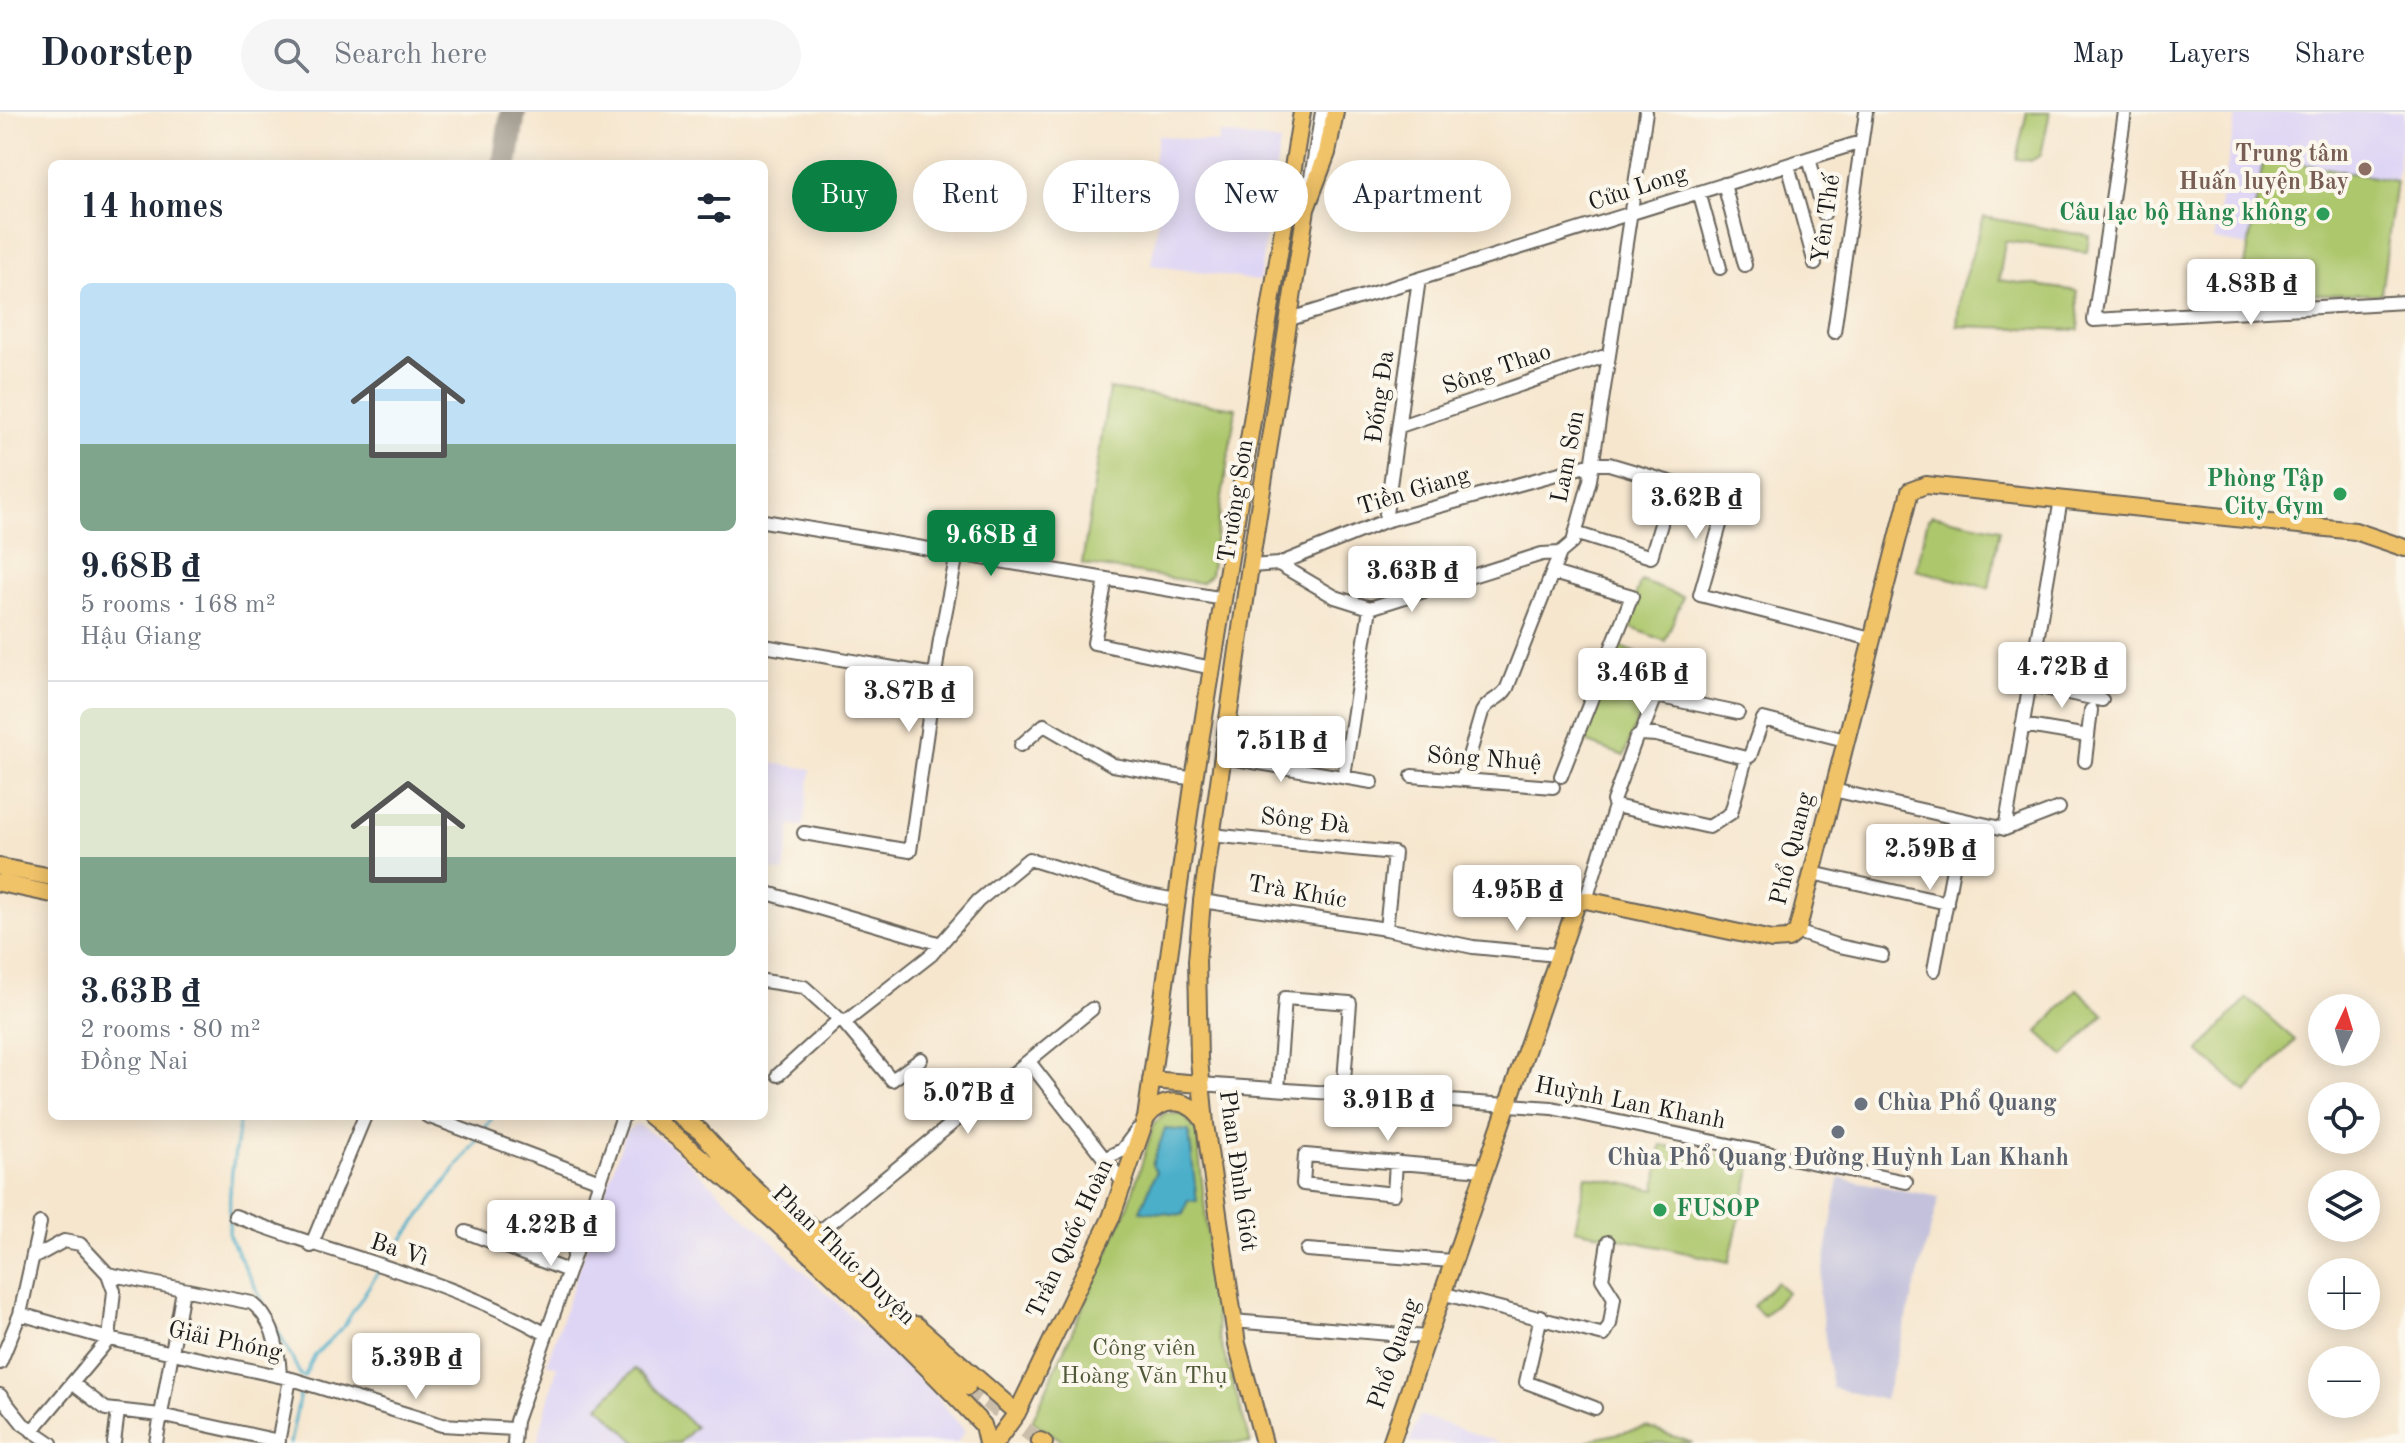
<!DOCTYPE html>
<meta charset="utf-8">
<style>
:root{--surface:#fff;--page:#f6f6f7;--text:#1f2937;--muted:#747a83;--line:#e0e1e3;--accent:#0b8043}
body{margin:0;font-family:"Old Standard TT",serif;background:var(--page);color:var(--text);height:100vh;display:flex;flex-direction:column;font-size:30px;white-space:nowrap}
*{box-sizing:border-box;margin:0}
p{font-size:26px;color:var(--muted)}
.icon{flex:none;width:44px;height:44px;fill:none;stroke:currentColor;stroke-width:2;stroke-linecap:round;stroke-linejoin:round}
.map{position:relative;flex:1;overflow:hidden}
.details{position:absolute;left:48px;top:48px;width:720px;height:960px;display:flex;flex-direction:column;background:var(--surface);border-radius:12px;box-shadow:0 4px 20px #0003}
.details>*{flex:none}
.hud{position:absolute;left:792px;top:48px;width:760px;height:72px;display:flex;gap:16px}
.needle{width:52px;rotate:4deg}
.buttons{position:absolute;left:2308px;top:882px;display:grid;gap:16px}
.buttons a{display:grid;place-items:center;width:72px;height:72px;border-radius:50%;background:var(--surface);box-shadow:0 4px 20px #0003;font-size:40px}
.price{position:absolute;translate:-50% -68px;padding:0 18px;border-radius:8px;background:#fff;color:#222;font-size:26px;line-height:52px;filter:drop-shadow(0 2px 4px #0008)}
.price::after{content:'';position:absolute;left:50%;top:48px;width:24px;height:18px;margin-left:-12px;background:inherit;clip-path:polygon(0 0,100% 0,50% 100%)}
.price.active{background:var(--accent);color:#fff}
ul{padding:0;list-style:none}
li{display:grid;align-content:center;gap:16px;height:424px;padding:0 32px}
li+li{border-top:2px solid var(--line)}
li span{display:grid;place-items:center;height:248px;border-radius:12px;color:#555}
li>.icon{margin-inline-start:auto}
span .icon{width:144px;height:144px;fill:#fffc;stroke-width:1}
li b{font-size:34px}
h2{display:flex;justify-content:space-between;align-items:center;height:96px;padding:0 32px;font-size:34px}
.pill{padding:0 28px;border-radius:36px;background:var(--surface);box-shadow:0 4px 20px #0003;font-size:28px;line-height:72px}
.pill.active{background:var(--accent);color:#fff}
header{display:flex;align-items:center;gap:48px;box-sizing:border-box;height:112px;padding:0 40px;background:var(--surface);border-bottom:2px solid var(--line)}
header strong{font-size:38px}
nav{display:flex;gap:44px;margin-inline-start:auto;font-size:28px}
.search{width:560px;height:72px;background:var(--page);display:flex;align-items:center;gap:20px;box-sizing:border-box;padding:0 28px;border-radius:44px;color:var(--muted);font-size:30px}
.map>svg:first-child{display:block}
</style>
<header>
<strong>Doorstep</strong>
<div class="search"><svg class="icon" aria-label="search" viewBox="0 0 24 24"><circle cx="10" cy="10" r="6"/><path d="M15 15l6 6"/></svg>Search here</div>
<nav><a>Map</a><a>Layers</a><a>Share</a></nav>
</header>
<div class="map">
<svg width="2405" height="1331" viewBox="0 0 2405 1331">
<rect width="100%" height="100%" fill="#fbf7ec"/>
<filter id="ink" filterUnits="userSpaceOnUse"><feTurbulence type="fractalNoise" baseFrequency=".0125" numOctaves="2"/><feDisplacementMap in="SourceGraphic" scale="16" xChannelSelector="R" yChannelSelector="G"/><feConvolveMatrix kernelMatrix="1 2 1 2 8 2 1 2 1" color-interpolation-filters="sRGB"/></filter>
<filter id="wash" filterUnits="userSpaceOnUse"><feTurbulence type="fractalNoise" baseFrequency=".006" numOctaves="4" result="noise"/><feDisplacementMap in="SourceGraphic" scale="32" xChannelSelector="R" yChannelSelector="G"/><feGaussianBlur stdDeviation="1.8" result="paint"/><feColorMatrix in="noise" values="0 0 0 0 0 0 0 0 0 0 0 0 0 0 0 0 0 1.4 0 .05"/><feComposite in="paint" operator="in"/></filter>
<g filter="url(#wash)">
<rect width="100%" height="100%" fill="#f6e6ce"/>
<path fill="#ded5f5" d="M2237 0H2405L2396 69 2265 45 2249 134 2214 128Z
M1220 21 1280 30 1259 169 1151 153 1158 107 1144 105 1158 23 1218 31Z
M764 650 811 657 803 714 791 713 784 760 764 757Z
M637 1012 668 1032 932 1280 965 1319 957 1331H537L557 1255 547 1251 626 1019Z
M1419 1303 1501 1331H1409Z"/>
<path fill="#c3c1db" d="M1839 1066 1939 1085 1885 1288 1832 1276 1819 1181Z"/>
<path fill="#adc76d" stroke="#647244" stroke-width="2" d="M2027 0H2050L2041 43 2031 49 2016 47Z
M2264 45 2396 69 2381 182 2240 183Z
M1984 105 2089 124 2087 140 2005 129 1999 168 2077 179 2079 218 1957 214 1960 179Z
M1109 277 1236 296 1210 463 1201 471 1082 452Z
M1932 403 2000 417 1989 476 1916 458 1928 407Z
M1641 469 1683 485 1665 529 1624 513Z
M1615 533 1659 550 1624 644 1580 628Z
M2077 877 2104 902 2064 944 2038 920Z
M2247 886 2295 928 2247 981 2199 939Z
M1165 1001 1184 1003 1197 1021 1218 1222 1251 1331H1066L1032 1309 1129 1092 1154 1012Z
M1661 1033 1753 1050 1729 1150 1575 1117 1586 1064 1656 1078Z
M1776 1170 1787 1180 1764 1204 1753 1194Z
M635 1257 695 1315 679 1331H637L599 1294Z
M1646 1315 1693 1331H1586L1589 1328Z"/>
<path fill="#4bafca" stroke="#346673" stroke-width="2" d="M1165 1017 1189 1019 1197 1089 1188 1088 1183 1103 1140 1099 1156 1060 1152 1053Z"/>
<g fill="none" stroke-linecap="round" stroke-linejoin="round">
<path stroke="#4bafca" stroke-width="3" d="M240 1004 230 1074 229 1124 301 1264
M483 1020 493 1004
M385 1151 478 1027
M304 1265 315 1243 343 1215 380 1157
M290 1331 302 1272"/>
<path stroke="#898175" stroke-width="26" d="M505 52 513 0"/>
</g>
</g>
<g filter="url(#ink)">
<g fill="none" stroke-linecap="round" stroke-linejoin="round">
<path stroke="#cabeaa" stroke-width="16" stroke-dasharray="16 8" stroke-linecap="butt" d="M967 1275 1040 1329"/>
<g stroke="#68635a" stroke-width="16">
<path id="minor" d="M2125 0 2094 208 2405 190
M1809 46 1824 102
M1788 53 1815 152
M1310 71 1322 0
M1724 72 1745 153
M1699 80 1720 156
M1290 207 1861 30
M1834 220 1866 0
M1400 314 1608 243
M1722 406 1700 483 1871 527
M764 409 1224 487
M1385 409 1419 167
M1575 421 1651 445 1661 412
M1279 452 1335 485 1370 496 1542 442 1560 441
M1250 454 1279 452 1385 409 1593 352H1609L1727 387
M1553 461 1632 484 1561 664
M1106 467 1094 531 1212 556
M764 534 935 563
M2029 573 2102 588
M2022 613 2088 624
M1641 622 1656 584 1738 601
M1021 633 1044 613 1113 653 1194 667
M1223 645 1372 670
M2085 649 2091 598
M1344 664 1370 496
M1412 664 1553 675
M1462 668 1482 600C1489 587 1500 588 1507 576L1560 441 1573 430 1590 368 1646 0
M1833 678 2005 717 2059 696
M1615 694 1709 715 1731 701 1746 646 1750 644 1763 607 1845 628
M2005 717 2061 387
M804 721 910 739 940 528 957 442
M1211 723 1394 741 1386 817 1473 835 1557 843
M1812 761 1947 791
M764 780 941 832
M1586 788 1615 694 1613 689 1636 626 1641 622 1656 623 1746 646
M1202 789 1386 817
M1797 820 1839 834 1882 843
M1934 858 1962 708
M764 869 804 875 844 911 931 843 978 789 1029 747 1139 781 1176 788
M844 911 892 968 921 947
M1030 951 1125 1073
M778 963 840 907
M1200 972 1552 996 1906 1070
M1278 977 1285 886 1350 891 1343 982
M427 1004 600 1069
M1104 1047 1122 1038 1137 1018
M1396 1050 1394 1082 1303 1072 1305 1043 1483 1058
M235 1104C337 1144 451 1167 546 1222
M466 1120 568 1159
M818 1121 1092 897
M311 1134 365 1004
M1307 1138 1452 1149
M108 1162 252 1191C273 1207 279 1239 280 1264
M1441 1181 1604 1223 1610 1212 1614 1186 1602 1167 1608 1130
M20 1202 109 1227 292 1267 442 1313 514 1317
M1541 1204 1526 1270 1595 1296
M1233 1209 1426 1225
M0 1251 20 1202 40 1111
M72 1271 106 1297 160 1303 279 1329
M0 1283 23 1312 51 1331
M32 1319 109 1227 114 1179 108 1162 80 1132 64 1129 33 1146
M114 1331 118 1299
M156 1331 183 1178
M278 1331 290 1267
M514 1331 516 1309 623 1004"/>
</g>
<g stroke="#68635a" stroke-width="20">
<path id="major" d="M0 755 52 765
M0 771 52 782
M1151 968 1200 972
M650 1004C768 1097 879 1204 983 1313L987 1331
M679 1004 700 1019 739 1062 967 1275
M1146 1006C1164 983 1191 986 1205 1011
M808 1112 849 1151
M916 1213 1017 1301
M1040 1329 1044 1331
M995 1331 1017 1301 1111 1106 1146 1006 1194 667 1302 0
M1264 1331 1237 1232 1205 1012 1199 947 1197 849 1202 789 1250 454 1306 97 1327 41 1335 0
M1391 1331 1577 791 1586 788 1772 828 1788 827 1797 820 1910 379 1926 373 2355 419 2405 436"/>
</g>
<use href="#minor" stroke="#fff" stroke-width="12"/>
<use href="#major" stroke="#f1c369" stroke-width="16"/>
</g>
</g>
<circle fill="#8d6e63" stroke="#fbf7ec" stroke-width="3" cx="2365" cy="57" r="8"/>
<g fill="#2e9e5b" stroke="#fbf7ec" stroke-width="3">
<circle cx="2323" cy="102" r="8"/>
<circle cx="2340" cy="382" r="8"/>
<circle cx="1660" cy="1098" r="8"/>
</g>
<g fill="#6b7280" stroke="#fbf7ec" stroke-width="3">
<circle cx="1861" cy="992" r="8"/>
<circle cx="1838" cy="1020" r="8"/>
</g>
<g text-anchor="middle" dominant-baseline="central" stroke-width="8" stroke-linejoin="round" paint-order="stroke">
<g font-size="24" font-weight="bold" fill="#785e54" stroke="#fbf7ec" text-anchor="end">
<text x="2349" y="43">Trung tâm<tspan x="2349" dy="28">Huấn luyện Bay</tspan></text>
</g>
<g font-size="24" fill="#1c1c1c" stroke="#fbf7ec">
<text transform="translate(1638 77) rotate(-18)">Cửu Long</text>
<text transform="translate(1827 107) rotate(-82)">Yên Thế</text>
<text transform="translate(1497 258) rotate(-19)">Sông Thao</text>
<text transform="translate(1381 285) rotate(-82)">Đống Đa</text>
<text transform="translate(1569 345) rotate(-79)">Lam Sơn</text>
<text transform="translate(1414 380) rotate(-17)">Tiền Giang</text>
<text transform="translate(1237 389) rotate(-81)">Trường Sơn</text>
<text transform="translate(1484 648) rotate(4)">Sông Nhuệ</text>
<text transform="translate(1305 710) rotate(6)">Sông Đà</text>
<text transform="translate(1793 737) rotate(-76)">Phổ Quang</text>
<text transform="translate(1297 781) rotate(10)">Trà Khúc</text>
<text transform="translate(1630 992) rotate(11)">Huỳnh Lan Khanh</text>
<text transform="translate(1237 1059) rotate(82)">Phan Đình Giót</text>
<text transform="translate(1071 1127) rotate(-65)">Trần Quốc Hoàn</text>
<text transform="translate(399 1139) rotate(18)">Ba Vì</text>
<text transform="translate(843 1144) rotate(44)">Phan Thúc Duyện</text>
<text transform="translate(225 1230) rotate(12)">Giải Phóng</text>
<text transform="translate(1395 1242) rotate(-71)">Phổ Quang</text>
</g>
<g font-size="24" font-weight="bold" fill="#27864d" stroke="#fbf7ec" text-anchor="end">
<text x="2307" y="102">Câu lạc bộ Hàng không</text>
<text x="2324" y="368">Phòng Tập<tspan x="2324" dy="28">City Gym</tspan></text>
<text x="1676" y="1098" text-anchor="start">FUSOP</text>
</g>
<g font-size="24" font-weight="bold" fill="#5b616d" stroke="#fbf7ec" text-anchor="start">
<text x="1877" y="992">Chùa Phổ Quang</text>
<text x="1838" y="1047" text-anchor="middle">Chùa Phổ Quang Đường Huỳnh Lan Khanh</text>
</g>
<g font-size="24" fill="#4f5838" stroke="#fbf7ec">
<text x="1144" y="1237">Công viên<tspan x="1144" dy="28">Hoàng Văn Thụ</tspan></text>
</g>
</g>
</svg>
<div class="buttons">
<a><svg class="needle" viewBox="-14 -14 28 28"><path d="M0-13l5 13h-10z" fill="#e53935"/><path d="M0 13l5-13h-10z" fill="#747a83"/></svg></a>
<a><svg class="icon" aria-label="locate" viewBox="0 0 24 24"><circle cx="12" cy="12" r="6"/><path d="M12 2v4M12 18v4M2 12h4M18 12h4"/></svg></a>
<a><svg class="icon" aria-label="layers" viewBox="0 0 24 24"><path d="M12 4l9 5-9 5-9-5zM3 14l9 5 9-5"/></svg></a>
<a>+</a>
<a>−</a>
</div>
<b class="price" style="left:2251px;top:215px">4.83B ₫</b>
<b class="price" style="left:1696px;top:429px">3.62B ₫</b>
<b class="price active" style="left:991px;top:466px">9.68B ₫</b>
<b class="price" style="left:1412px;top:502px">3.63B ₫</b>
<b class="price" style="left:2062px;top:598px">4.72B ₫</b>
<b class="price" style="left:1642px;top:604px">3.46B ₫</b>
<b class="price" style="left:909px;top:622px">3.87B ₫</b>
<b class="price" style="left:1281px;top:672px">7.51B ₫</b>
<b class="price" style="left:1930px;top:780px">2.59B ₫</b>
<b class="price" style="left:1517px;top:821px">4.95B ₫</b>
<b class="price" style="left:968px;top:1024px">5.07B ₫</b>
<b class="price" style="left:1388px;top:1031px">3.91B ₫</b>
<b class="price" style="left:551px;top:1156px">4.22B ₫</b>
<b class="price" style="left:416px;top:1289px">5.39B ₫</b>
<div class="hud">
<a class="pill active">Buy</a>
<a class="pill">Rent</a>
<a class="pill">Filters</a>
<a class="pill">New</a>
<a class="pill">Apartment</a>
</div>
<section class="details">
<h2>14 homes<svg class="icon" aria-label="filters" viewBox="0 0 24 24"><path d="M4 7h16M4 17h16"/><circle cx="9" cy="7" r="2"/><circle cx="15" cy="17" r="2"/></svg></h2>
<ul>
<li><span style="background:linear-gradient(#bfe0f5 65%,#7fa58c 0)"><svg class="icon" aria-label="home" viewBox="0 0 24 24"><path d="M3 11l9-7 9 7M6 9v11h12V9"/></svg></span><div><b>9.68B ₫</b><p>5 rooms · 168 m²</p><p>Hậu Giang</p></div></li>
<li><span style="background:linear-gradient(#dfe7d0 60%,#7fa58c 0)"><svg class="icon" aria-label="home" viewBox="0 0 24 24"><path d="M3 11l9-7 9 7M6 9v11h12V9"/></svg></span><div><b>3.63B ₫</b><p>2 rooms · 80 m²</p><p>Đồng Nai</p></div></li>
</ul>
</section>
</div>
